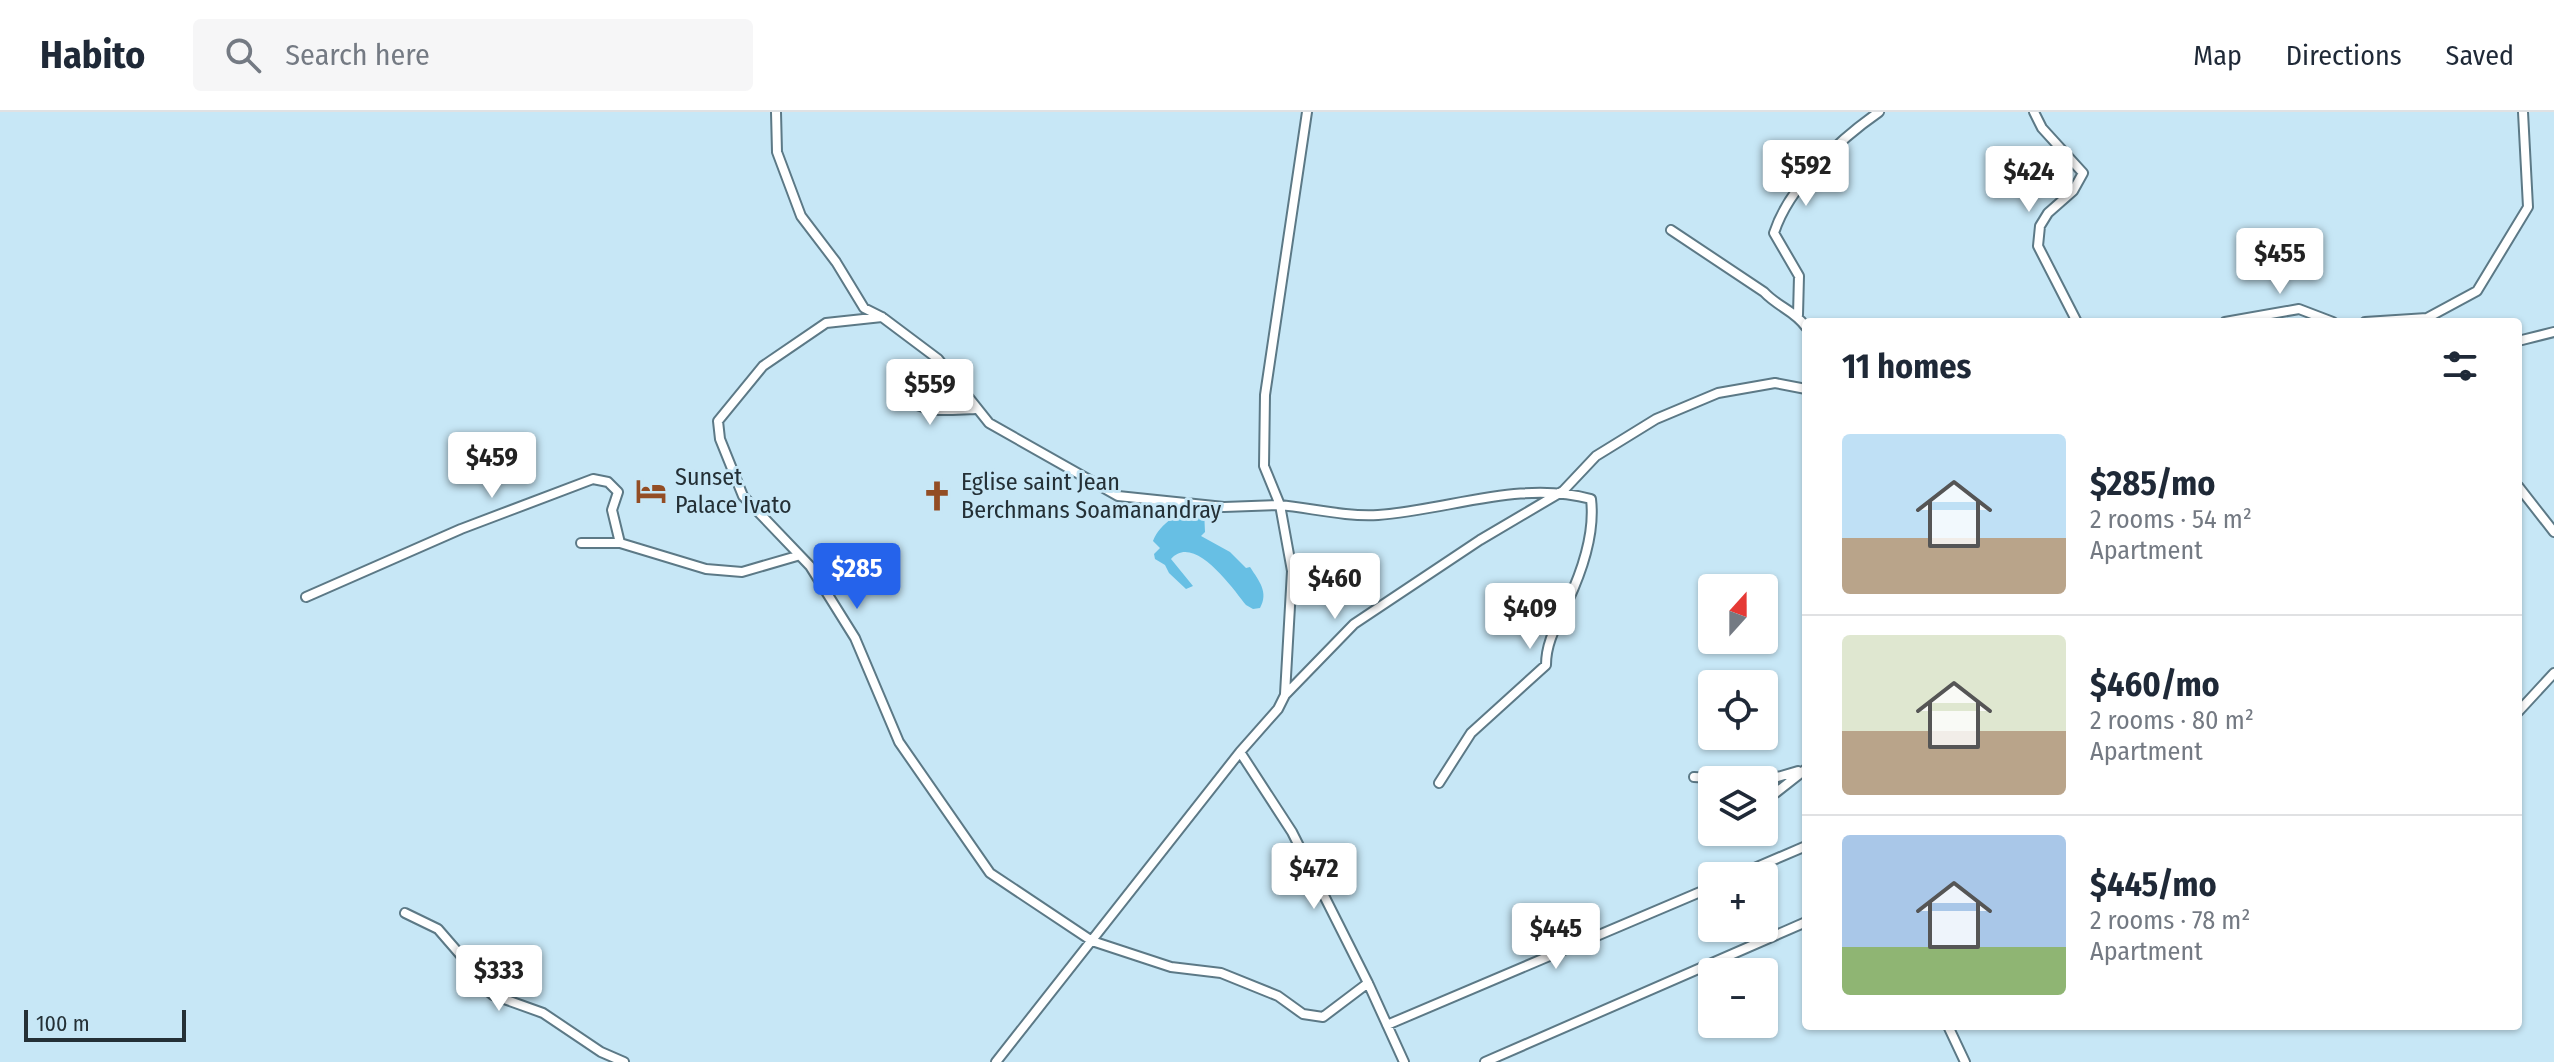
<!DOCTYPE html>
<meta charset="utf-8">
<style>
:root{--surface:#fff;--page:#f6f6f7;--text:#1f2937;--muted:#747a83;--line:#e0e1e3;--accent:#2563eb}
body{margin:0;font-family:"Fira Sans Condensed",sans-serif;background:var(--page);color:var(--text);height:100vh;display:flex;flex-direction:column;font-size:30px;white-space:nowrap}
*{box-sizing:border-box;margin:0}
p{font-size:26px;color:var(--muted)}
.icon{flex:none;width:44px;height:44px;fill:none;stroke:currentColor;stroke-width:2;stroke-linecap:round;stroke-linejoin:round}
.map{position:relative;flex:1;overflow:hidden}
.side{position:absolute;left:1802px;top:206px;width:720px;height:712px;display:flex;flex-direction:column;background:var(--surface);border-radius:8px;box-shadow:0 2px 6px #0004}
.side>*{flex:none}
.needle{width:52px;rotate:21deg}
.fabs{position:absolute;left:1698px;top:462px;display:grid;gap:16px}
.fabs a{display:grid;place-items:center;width:80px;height:80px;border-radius:8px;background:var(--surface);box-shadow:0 2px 6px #0004;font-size:40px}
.scale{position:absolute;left:24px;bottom:20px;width:162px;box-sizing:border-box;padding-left:8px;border:4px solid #243036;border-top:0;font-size:22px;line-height:28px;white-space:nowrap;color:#243036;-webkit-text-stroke:6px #c7e7f6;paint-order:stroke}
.price{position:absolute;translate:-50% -68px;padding:0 18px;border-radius:8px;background:#fff;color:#222;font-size:26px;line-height:52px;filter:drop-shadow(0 2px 4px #0008)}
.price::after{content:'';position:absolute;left:50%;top:48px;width:24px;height:18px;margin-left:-12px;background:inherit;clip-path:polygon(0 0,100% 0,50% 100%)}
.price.active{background:var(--accent);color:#fff}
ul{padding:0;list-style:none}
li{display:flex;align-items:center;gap:24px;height:200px;padding:0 40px}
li+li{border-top:2px solid var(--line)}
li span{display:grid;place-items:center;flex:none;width:224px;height:160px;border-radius:8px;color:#555}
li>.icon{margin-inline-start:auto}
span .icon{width:96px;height:96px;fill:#fffc;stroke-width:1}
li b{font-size:34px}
h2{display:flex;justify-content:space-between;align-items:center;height:96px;padding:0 40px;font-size:34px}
header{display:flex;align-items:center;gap:48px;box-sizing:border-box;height:112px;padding:0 40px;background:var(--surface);border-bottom:2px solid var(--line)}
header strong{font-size:38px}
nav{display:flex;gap:44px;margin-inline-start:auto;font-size:28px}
.search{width:560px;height:72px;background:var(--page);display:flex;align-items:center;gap:20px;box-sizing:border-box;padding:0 28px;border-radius:8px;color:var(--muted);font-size:30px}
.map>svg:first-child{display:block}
</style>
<header>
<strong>Habito</strong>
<div class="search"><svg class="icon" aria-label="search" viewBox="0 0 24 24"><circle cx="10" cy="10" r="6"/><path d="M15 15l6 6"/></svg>Search here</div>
<nav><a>Map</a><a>Directions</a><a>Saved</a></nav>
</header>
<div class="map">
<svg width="2554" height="950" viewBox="0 0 2554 950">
<rect width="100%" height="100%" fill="#c7e7f6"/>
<path fill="#67bfe4" d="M1199 396 1204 398 1205 420 1201 424 1230 440 1246 456 1250 455C1259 469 1269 480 1260 496L1253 497 1246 493C1234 478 1194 420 1171 447L1193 474 1186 477 1169 461 1165 453 1155 447 1154 442 1160 436 1153 429C1160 411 1180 399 1199 396Z"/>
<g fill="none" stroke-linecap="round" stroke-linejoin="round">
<g stroke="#5c7986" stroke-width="12">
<path id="street" d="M776 0 777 40 801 104 836 150 864 196 882 205 938 247 989 311 1118 384 1224 395 1280 393 1292 459 1285 582
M1307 0 1265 283 1264 354 1280 393C1311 396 1346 405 1378 403 1449 398 1520 368 1591 387 1595 420 1582 459 1568 489 1558 511 1546 529 1546 553L1471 621 1439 671
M2034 0 2042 16 2083 61 2073 79 2048 101 2040 114 2038 134 2077 210
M1671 118 1764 180C1778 195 1795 199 1806 215
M1798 203 1799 164 1774 121C1789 74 1840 27 1879 0
M882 205 826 211 763 254 718 309 720 327 743 384 810 454 855 526 899 630 990 761 1092 829 1171 855 1221 861 1278 884 1303 902 1323 905 1368 871
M2225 210 2299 197 2333 210
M2365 210 2427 206 2477 179 2528 95 2523 0
M2518 229 2554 220
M897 283C927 301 941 299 975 297
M2518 374 2554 420
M581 431H620L706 457 742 460 797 444
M306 485 461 417 593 367 608 370 618 380 612 398 620 431
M2518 600 2554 561
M1240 640 1292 720 1368 871 1404 950
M1694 665 1741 668
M1764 669 1798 659
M1764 690 1806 657
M1725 723 1729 720
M1736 764 1806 734
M405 801 438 817 464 847 478 871 493 883 543 901 601 940 624 950
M1387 913 1712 775
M1948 914 1965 950
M996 950 1240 640 1278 597 1285 583 1354 512 1480 428 1563 379 1596 344 1656 307 1718 281 1775 271 1806 277
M1485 950 1806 810"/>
</g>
<use href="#street" stroke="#fff" stroke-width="8"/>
</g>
<defs>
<g id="hotel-bare" transform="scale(2.4)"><path d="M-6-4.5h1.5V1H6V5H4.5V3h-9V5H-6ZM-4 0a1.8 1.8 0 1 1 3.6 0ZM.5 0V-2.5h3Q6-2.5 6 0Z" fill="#934d24" stroke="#c7e7f6" stroke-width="2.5" paint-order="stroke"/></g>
<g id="church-bare" transform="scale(2.4)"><path d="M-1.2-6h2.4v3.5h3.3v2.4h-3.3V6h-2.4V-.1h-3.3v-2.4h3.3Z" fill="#934d24" stroke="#c7e7f6" stroke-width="2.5" paint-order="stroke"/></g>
</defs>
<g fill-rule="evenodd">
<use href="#hotel-bare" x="651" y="379"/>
<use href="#church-bare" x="937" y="384"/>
</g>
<g text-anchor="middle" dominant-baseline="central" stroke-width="6" stroke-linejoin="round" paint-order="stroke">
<g font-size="24" fill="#243036" stroke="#c7e7f6" text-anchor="start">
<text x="675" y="365">Sunset<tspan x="675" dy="28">Palace Ivato</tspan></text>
<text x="961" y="370">Eglise saint Jean<tspan x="961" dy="28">Berchmans Soamanandray</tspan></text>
</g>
</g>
</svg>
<div class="fabs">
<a><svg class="needle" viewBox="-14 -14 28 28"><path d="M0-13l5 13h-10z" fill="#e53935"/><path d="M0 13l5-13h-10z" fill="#747a83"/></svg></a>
<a><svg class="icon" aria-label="locate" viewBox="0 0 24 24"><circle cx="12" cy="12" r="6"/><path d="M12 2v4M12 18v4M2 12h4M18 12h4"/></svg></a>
<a><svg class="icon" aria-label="layers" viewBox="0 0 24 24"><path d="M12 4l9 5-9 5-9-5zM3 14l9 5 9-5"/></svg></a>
<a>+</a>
<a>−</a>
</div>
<div class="scale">100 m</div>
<b class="price" style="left:1806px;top:96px">$592</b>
<b class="price" style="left:2029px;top:102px">$424</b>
<b class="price" style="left:2280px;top:184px">$455</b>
<b class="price" style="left:930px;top:315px">$559</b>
<b class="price" style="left:492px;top:388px">$459</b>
<b class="price active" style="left:857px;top:499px">$285</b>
<b class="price" style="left:1335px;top:509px">$460</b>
<b class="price" style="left:1530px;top:539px">$409</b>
<b class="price" style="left:1314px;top:799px">$472</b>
<b class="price" style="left:1556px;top:859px">$445</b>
<b class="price" style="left:499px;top:901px">$333</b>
<section class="side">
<h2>11 homes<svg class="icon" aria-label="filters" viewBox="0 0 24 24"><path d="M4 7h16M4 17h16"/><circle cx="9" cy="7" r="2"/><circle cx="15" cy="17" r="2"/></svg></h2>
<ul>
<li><span style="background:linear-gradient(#bfe0f5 65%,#b9a48a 0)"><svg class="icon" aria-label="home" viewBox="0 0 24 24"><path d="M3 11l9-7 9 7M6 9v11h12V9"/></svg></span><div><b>$285/mo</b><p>2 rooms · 54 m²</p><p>Apartment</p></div></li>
<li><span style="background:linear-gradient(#dfe7d0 60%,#b9a48a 0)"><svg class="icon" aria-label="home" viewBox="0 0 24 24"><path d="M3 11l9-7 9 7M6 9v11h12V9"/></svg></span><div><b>$460/mo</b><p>2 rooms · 80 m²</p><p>Apartment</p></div></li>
<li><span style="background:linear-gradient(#a9c7e8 70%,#8fb573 0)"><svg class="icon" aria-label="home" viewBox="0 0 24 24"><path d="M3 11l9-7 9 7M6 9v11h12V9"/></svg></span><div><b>$445/mo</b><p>2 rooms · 78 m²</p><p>Apartment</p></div></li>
</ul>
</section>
</div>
